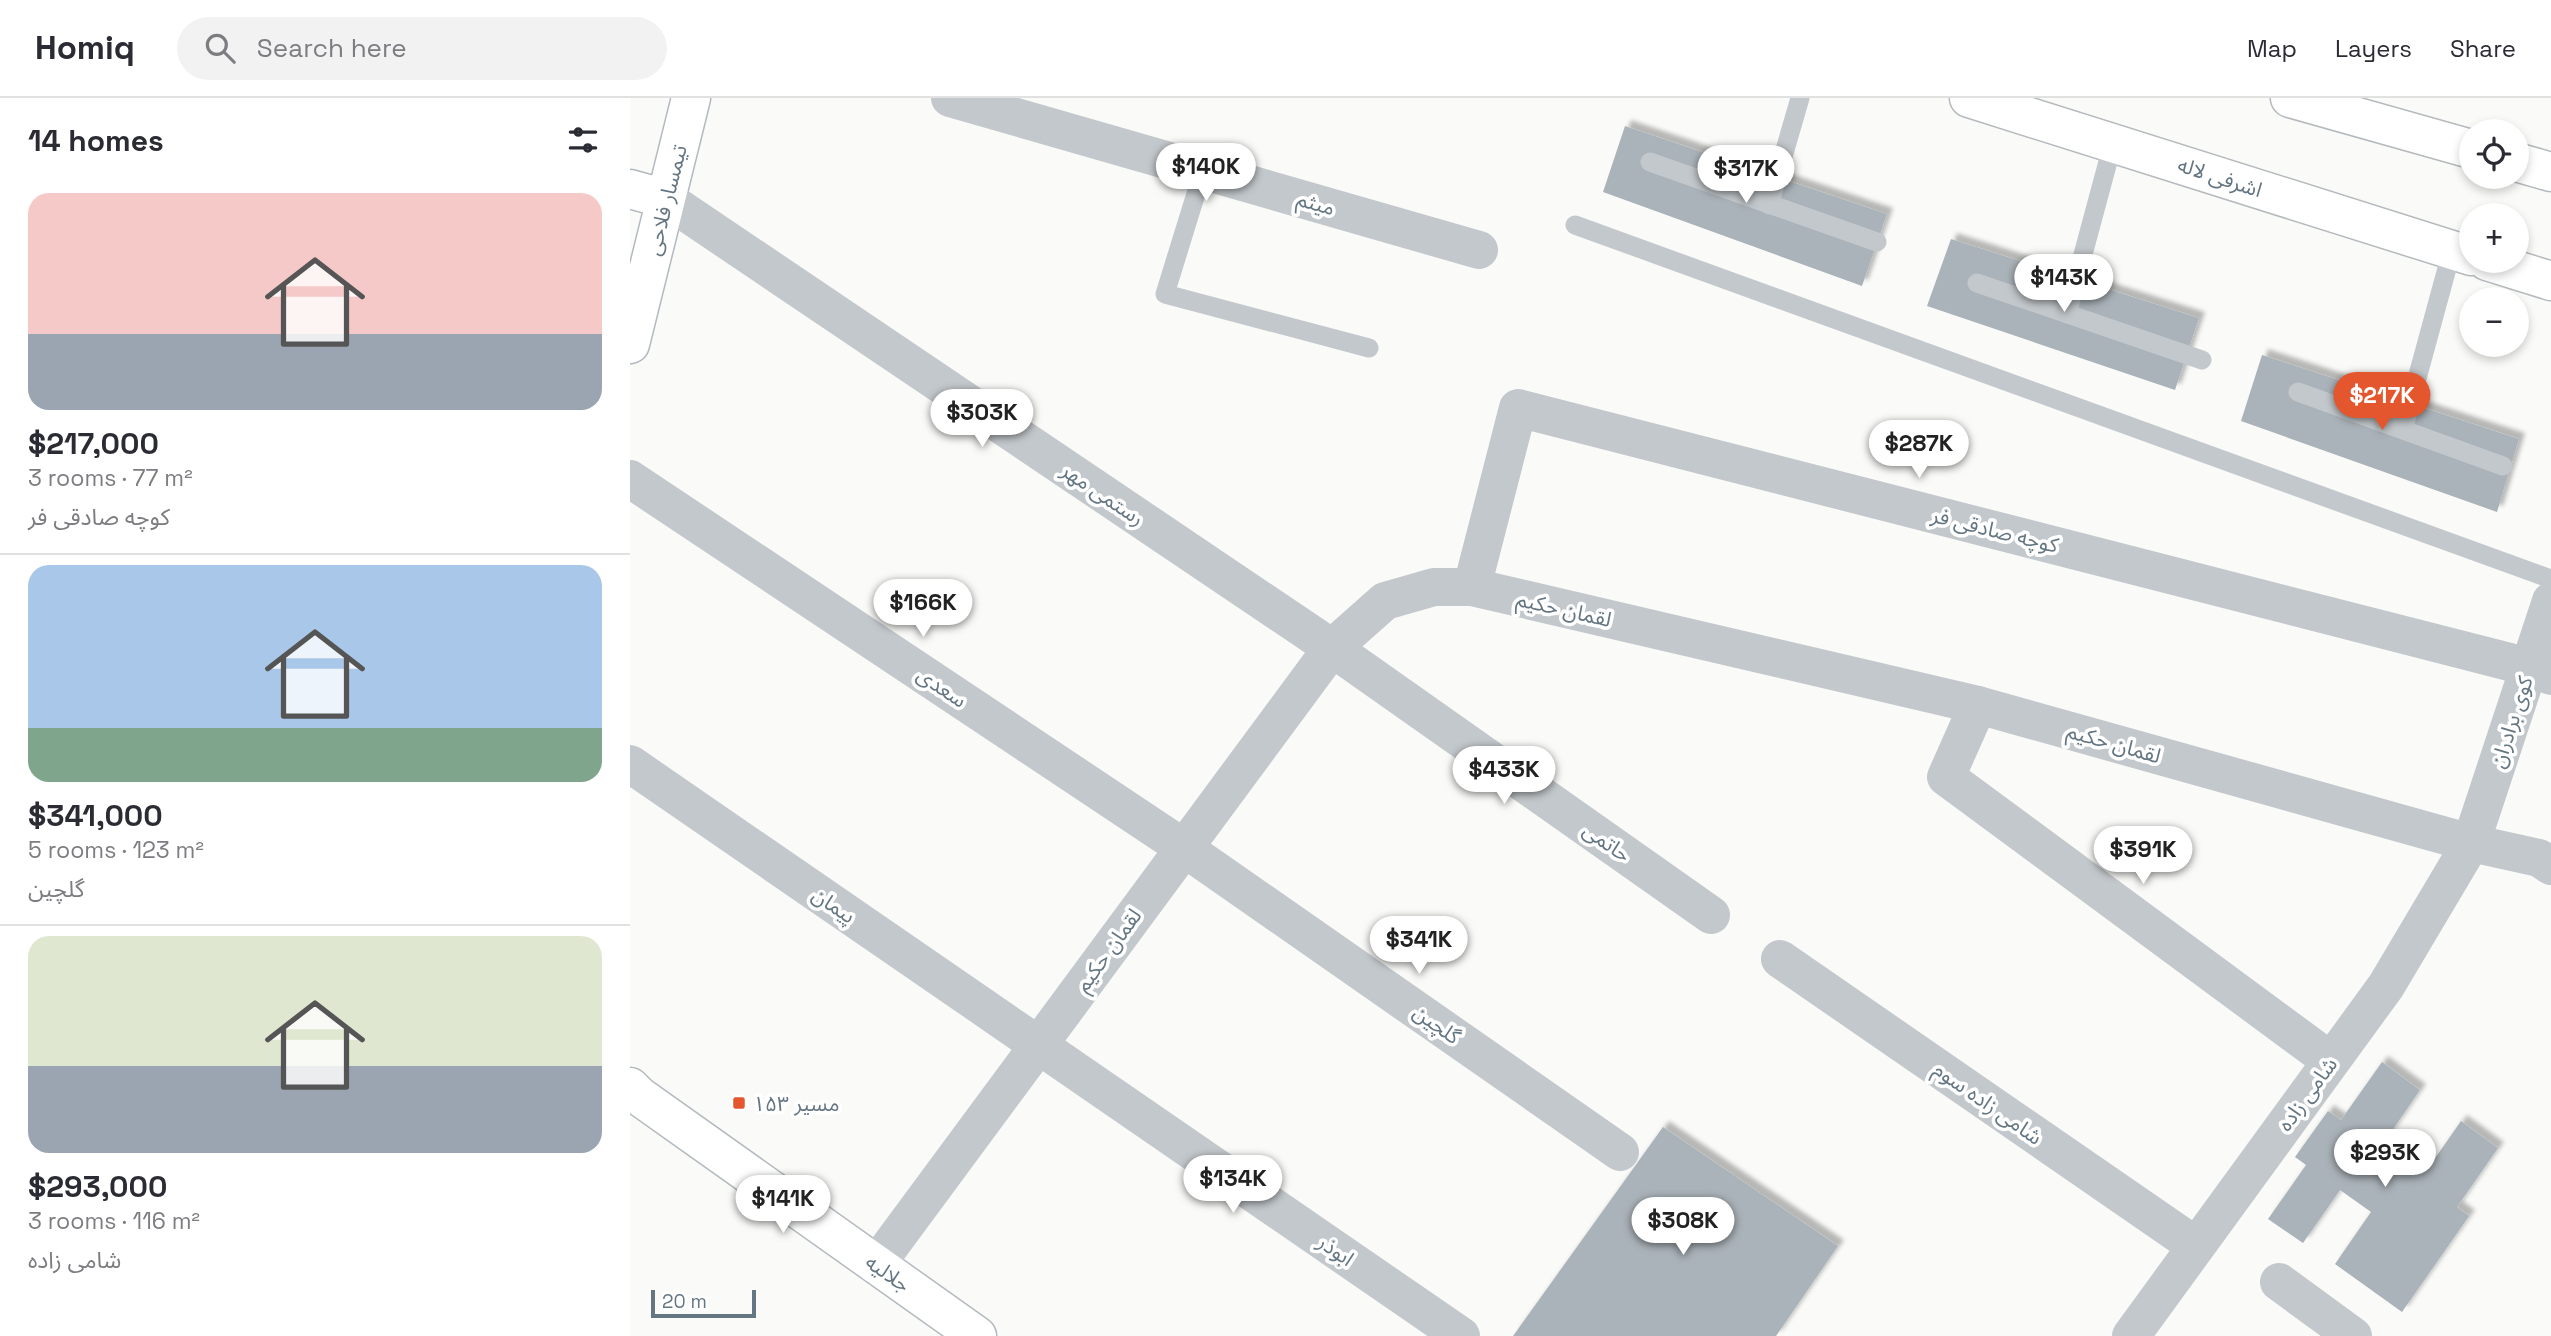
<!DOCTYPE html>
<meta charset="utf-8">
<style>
:root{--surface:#fff;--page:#f2f2f3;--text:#2b2b33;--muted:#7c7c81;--line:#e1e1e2;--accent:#e4572e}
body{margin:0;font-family:"Space Grotesk","Noto Sans Arabic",sans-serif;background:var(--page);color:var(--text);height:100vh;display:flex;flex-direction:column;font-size:26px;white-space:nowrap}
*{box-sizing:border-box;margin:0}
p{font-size:23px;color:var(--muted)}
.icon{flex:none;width:38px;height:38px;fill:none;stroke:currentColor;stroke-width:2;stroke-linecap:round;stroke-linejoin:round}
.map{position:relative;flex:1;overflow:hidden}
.sheet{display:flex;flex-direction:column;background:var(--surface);width:630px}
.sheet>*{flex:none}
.tools{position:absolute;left:1829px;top:21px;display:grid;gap:14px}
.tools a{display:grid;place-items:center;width:70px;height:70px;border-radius:50%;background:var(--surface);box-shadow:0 4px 10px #0003;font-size:35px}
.scale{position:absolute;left:21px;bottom:18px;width:105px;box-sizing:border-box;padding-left:7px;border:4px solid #657683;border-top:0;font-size:19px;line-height:24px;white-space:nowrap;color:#657683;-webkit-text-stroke:5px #fff;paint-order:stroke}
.price{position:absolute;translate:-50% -60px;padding:0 16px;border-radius:24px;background:#fff;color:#222;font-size:23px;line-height:46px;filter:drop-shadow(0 2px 4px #0008)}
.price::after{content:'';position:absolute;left:50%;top:42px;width:21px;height:16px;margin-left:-10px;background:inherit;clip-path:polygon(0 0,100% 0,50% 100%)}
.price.current{background:var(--accent);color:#fff}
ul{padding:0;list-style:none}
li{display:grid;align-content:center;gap:14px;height:371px;padding:0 28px}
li+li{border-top:2px solid var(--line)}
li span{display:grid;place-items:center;height:217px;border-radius:21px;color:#555}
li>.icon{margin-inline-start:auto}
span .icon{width:126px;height:126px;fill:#fffc;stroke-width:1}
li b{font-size:30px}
h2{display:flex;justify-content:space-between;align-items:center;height:84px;padding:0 28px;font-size:30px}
header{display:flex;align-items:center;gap:42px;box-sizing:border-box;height:98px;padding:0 35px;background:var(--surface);border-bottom:2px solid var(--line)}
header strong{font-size:33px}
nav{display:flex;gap:38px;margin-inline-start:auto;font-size:24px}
.search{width:490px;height:63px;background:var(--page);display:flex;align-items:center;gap:18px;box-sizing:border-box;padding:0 24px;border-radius:38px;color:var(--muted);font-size:26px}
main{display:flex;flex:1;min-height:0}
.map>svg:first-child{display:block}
</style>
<header>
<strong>Homiq</strong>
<div class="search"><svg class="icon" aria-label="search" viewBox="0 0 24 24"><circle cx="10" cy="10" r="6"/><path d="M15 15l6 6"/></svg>Search here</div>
<nav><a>Map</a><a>Layers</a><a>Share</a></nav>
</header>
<main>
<section class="sheet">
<h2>14 homes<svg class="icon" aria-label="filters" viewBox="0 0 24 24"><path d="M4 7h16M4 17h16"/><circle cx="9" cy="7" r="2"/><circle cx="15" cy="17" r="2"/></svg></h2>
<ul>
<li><span style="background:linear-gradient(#f6c9c9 65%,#9aa5b1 0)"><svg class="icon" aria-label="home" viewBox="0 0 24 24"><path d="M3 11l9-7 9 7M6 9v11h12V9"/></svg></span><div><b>$217,000</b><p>3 rooms · 77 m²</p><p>کوچه صادقی فر</p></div></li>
<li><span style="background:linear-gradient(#a9c7e8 75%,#7fa58c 0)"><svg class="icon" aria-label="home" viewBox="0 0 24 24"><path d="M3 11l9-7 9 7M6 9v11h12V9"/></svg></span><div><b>$341,000</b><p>5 rooms · 123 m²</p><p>گلچین</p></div></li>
<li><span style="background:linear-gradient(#dfe7d0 60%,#9aa5b1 0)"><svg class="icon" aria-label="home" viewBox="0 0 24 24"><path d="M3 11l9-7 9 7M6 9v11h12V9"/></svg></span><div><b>$293,000</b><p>3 rooms · 116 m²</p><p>شامی زاده</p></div></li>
</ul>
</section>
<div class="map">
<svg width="1921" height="1238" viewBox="0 0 1921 1238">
<defs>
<filter id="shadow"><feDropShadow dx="6" dy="-6" stdDeviation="2" flood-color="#0004"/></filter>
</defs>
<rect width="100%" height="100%" fill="#fafaf8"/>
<path fill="#aab3b9" filter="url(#shadow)" d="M995 28 1257 116 1232 188 973 94Z
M1321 141 1569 220 1545 292 1297 208Z
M1632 257 1889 341 1867 414 1611 323Z
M1752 964 1790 992 1757 1040 1799 1069 1831 1023 1868 1050 1827 1109 1839 1118 1772 1214 1705 1166 1741 1114 1710 1092 1673 1145 1638 1121 1676 1067 1665 1059 1698 1013 1711 1022Z
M1033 1029 1208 1148 1146 1238H883Z"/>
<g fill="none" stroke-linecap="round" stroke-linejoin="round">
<g stroke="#b3babf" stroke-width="41">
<path id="secondary" d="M0 91 36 101
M0 246 61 0
M0 989 9 998 347 1238"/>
</g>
<g stroke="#b5babe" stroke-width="41">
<path id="primary" d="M1339 0 1841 158
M1660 0 1841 51
M1886 64 1921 74
M1857 163 1921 183"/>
</g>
<path stroke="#c3c8cc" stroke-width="19" d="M1020 64 1247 144
M573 73 535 196 739 250
M1139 107 1170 0
M945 127 1921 481
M1347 185 1572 262
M1437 216 1483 45
M1668 294 1873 368
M1773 332 1822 152"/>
<path stroke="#c3c8cc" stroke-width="38" d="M320 0 849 152
M36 101 702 550 1081 817
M0 381 554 750 990 1054
M842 489 888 310 1899 569 1921 578
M1348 607 1316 679 1701 963
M0 666 831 1238
M1150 861 1566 1148
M1649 1184 1723 1238"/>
<path stroke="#c3c8cc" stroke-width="38" d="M246 1167 702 550 755 503 804 489H842L1348 607 1841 745 1909 760 1921 768
M1501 1238 1756 888 1841 745 1921 503"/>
<use href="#secondary" stroke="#fff" stroke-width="38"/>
<use href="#primary" stroke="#fff" stroke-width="38"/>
</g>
<rect fill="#e4572e" stroke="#fff" stroke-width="2.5" x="102" y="998" width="14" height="14" rx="3.5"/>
<g text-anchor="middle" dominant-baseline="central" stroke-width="7" stroke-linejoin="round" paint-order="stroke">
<g font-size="21" fill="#657683" stroke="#fff">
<text transform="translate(1590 79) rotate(18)">اشرفی لاله</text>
<text transform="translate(36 102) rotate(-76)">تیمسار فلاحی</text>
<text transform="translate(686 105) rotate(16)">میثم</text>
<text transform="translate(473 396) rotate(34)">رستمی مهر</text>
<text transform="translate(1365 432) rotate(14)">کوچه صادقی فر</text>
<text transform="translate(934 511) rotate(13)">لقمان حکیم</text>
<text transform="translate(312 589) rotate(34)">سعدی</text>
<text transform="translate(1881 624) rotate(-72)">کوی برادران</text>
<text transform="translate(1484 645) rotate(16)">لقمان حکیم</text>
<text transform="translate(977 744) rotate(35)">حاتمی</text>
<text transform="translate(204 807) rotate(34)">پیمان</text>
<text transform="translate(478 852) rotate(-54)">لقمان حکیم</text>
<text transform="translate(807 926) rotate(35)">گلچین</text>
<text transform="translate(1677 996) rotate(-54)">شامی زاده</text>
<text transform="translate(1358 1005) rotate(35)">شامی زاده سوم</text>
<text transform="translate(706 1152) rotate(35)">ابوذر</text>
<text transform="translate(258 1175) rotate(35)">جلالیه</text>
</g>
<g font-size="21" fill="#657683" stroke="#fff" text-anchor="start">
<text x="123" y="1005">مسیر ۱۵۳</text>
</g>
</g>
</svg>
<div class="tools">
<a><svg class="icon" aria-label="locate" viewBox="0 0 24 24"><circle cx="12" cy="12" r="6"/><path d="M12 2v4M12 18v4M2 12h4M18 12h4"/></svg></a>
<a>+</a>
<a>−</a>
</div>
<div class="scale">20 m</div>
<b class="price" style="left:576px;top:105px">$140K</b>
<b class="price" style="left:1116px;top:107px">$317K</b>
<b class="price" style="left:1434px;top:216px">$143K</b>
<b class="price current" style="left:1752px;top:334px">$217K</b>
<b class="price" style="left:352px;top:351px">$303K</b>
<b class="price" style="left:1289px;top:382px">$287K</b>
<b class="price" style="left:293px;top:541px">$166K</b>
<b class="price" style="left:874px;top:708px">$433K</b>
<b class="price" style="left:1513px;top:788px">$391K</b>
<b class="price" style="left:789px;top:878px">$341K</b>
<b class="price" style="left:1755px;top:1091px">$293K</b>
<b class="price" style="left:603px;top:1117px">$134K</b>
<b class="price" style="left:153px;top:1137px">$141K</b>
<b class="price" style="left:1053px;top:1159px">$308K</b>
</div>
</main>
